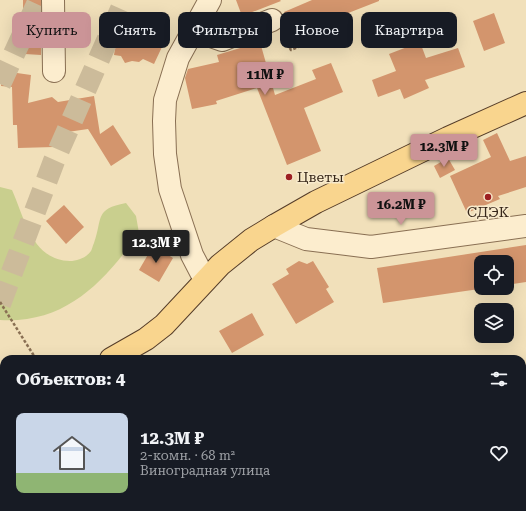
<!DOCTYPE html>
<html lang="ru">
<meta charset="utf-8">
<style>
:root{--surface:#171b24;--page:#242831;--text:#f1f3f6;--muted:#9ea1a6;--line:#363941;--accent:#cb9497}
body{margin:0;font-family:"Roboto Serif",serif;background:var(--page);color:var(--text);height:100vh;display:flex;flex-direction:column;font-size:15px;white-space:nowrap}
*{box-sizing:border-box;margin:0}
p{font-size:13px;color:var(--muted)}
.icon{flex:none;width:22px;height:22px;fill:none;stroke:currentColor;stroke-width:2;stroke-linecap:round;stroke-linejoin:round}
.map{position:relative;flex:1;overflow:hidden}
.side{position:absolute;left:0px;top:355px;width:526px;height:156px;display:flex;flex-direction:column;background:var(--surface);border-radius:12px 12px 0 0;box-shadow:0 4px 16px #0002}
.side>*{flex:none}
.guide{position:absolute;left:12px;top:12px;width:502px;height:36px;display:flex;gap:8px}
.fabs{position:absolute;left:474px;top:255px;display:grid;gap:8px}
.fabs a{display:grid;place-items:center;width:40px;height:40px;border-radius:8px;background:var(--surface);box-shadow:0 4px 16px #0002;font-size:20px}
.price{position:absolute;translate:-50% -34px;padding:0 9px;border-radius:4px;background:var(--accent);color:#111;font-size:13px;line-height:26px;filter:drop-shadow(0 1px 2px #0008)}
.price::after{content:'';position:absolute;left:50%;top:24px;width:12px;height:9px;margin-left:-6px;background:inherit;clip-path:polygon(0 0,100% 0,50% 100%)}
.price.on{background:#222;color:#fff}
ul{padding:0;list-style:none}
li{display:flex;align-items:center;gap:12px;height:100px;padding:0 16px}
li+li{border-top:1px solid var(--line)}
li span{display:grid;place-items:center;flex:none;width:112px;height:80px;border-radius:8px;color:#555}
li>.icon{margin-inline-start:auto}
span .icon{width:48px;height:48px;fill:#fffc;stroke-width:1}
li b{font-size:17px}
h2{display:flex;justify-content:space-between;align-items:center;height:48px;padding:0 16px;font-size:17px}
.chip{padding:0 14px;border-radius:8px;background:var(--surface);box-shadow:0 4px 16px #0002;font-size:14px;line-height:36px}
.chip.on{background:var(--accent);color:#111}
.map>svg:first-child{display:block}
</style>
<div class="map">
<svg width="526" height="511" viewBox="0 0 526 511">
<rect width="100%" height="100%" fill="#f1e0ba"/>
<path fill="#c9cf8e" d="M0 187 12 190C25 219 32 260 70 261 77 261 86 258 91 251 92 249 93 245 94 243 103 218 94 209 126 203L136 216 139 233C104 282 66 324 0 320Z
M44 507H139L149 511H33Z"/>
<path fill="#d3956d" d="M23 0H41V55L25 54 27 17H23Z
M236 0H280L281 1 242 16Z
M312 0H379V1L338 17 340 23 296 41 284 12Z
M494 13 505 43 484 51 473 21Z
M147 22 159 25 168 34 154 64 143 59 139 62 132 61 125 63 121 56 114 55 115 49 111 37 120 30 121 25 135 29Z
M260 42 275 95 316 79 312 70 331 63 343 92 304 108 321 151 287 165 257 88 216 101 217 104 192 109 185 78 188 69 219 62 217 55Z
M420 42 426 58 458 48 465 67 425 80 429 88 404 99 400 89 378 97 372 80 396 71 389 54Z
M3 71 31 75 28 103 52 97 58 102 94 96 100 134 113 125 131 153 111 166 88 129 54 134V147L18 148 17 125H13L12 87 1 86Z
M497 133 510 161 526 156V187L498 196 500 199 467 213 450 176 491 157 483 140Z
M448 158 455 170 440 178 434 166Z
M64 205 84 227 66 244 46 221Z
M526 245V282L507 285V262H481V288H486L383 303 377 268Z
M153 246 173 258 159 282 139 270Z
M299 261 307 264 313 261 329 287 326 289 334 302 296 324 272 284 289 274 286 269Z
M252 313 264 335 232 353 219 331Z"/>
<g fill="none" stroke-linecap="round" stroke-linejoin="round">
<path stroke="#ccbb9a" stroke-width="22" stroke-dasharray="22 11" stroke-linecap="butt" d="M0 84 39 0
M0 304 54 161 125 0"/>
<g stroke="#896f53" stroke-width="24">
<path id="minor" d="M53 0 54 71
M194 30 222 40 272 20
M274 226 306 239 371 247 526 226
M205 280 192 255 170 189 165 154 164 121 165 100 178 58 210 0
M522 468 526 466
M446 511 453 507"/>
</g>
<g stroke="#563d29" stroke-width="24">
<path id="major" d="M111 359 146 339 164 325 220 265 251 240 274 226 316 202 448 138 526 103
M0 393 4 392"/>
</g>
<path stroke="#896f53" stroke-width="2.5" stroke-dasharray="3 2" stroke-linecap="butt" d="M282 35 291 50 347 27
M0 302 36 359"/>
<use href="#minor" stroke="#fcedce" stroke-width="22"/>
<use href="#major" stroke="#f9d58e" stroke-width="22"/>
</g>
<g fill="#9d1f22" stroke="#f8eacb" stroke-width="1.5">
<circle cx="289" cy="177" r="4"/>
<circle cx="488" cy="197" r="4"/>
</g>
<g text-anchor="middle" dominant-baseline="central" stroke-width="3" stroke-linejoin="round" paint-order="stroke">
<g font-size="14" fill="#37271a" stroke="#f8eacb" text-anchor="start">
<text x="297" y="177">Цветы</text>
<text x="488" y="212" text-anchor="middle">СДЭК</text>
</g>
</g>
</svg>
<div class="fabs">
<a><svg class="icon" aria-label="locate" viewBox="0 0 24 24"><circle cx="12" cy="12" r="6"/><path d="M12 2v4M12 18v4M2 12h4M18 12h4"/></svg></a>
<a><svg class="icon" aria-label="layers" viewBox="0 0 24 24"><path d="M12 4l9 5-9 5-9-5zM3 14l9 5 9-5"/></svg></a>
</div>
<b class="price" style="left:265px;top:96px">11M ₽</b>
<b class="price" style="left:444px;top:168px">12.3M ₽</b>
<b class="price" style="left:401px;top:226px">16.2M ₽</b>
<b class="price on" style="left:156px;top:264px">12.3M ₽</b>
<div class="guide">
<a class="chip on">Купить</a>
<a class="chip">Снять</a>
<a class="chip">Фильтры</a>
<a class="chip">Новое</a>
<a class="chip">Квартира</a>
</div>
<section class="side">
<h2>Объектов: 4<svg class="icon" aria-label="filters" viewBox="0 0 24 24"><path d="M4 7h16M4 17h16"/><circle cx="9" cy="7" r="2"/><circle cx="15" cy="17" r="2"/></svg></h2>
<ul>
<li><span style="background:linear-gradient(#c9d6e8 75%,#8fb573 0)"><svg class="icon" aria-label="home" viewBox="0 0 24 24"><path d="M3 11l9-7 9 7M6 9v11h12V9"/></svg></span><div><b>12.3M ₽</b><p>2-комн. · 68 m²</p><p>Виноградная улица</p></div><svg class="icon" aria-label="heart" viewBox="0 0 24 24"><path d="M12 20l-8-8c-3-5 5-10 8-4 3-6 11-1 8 4z"/></svg></li>
</ul>
</section>
</div>
